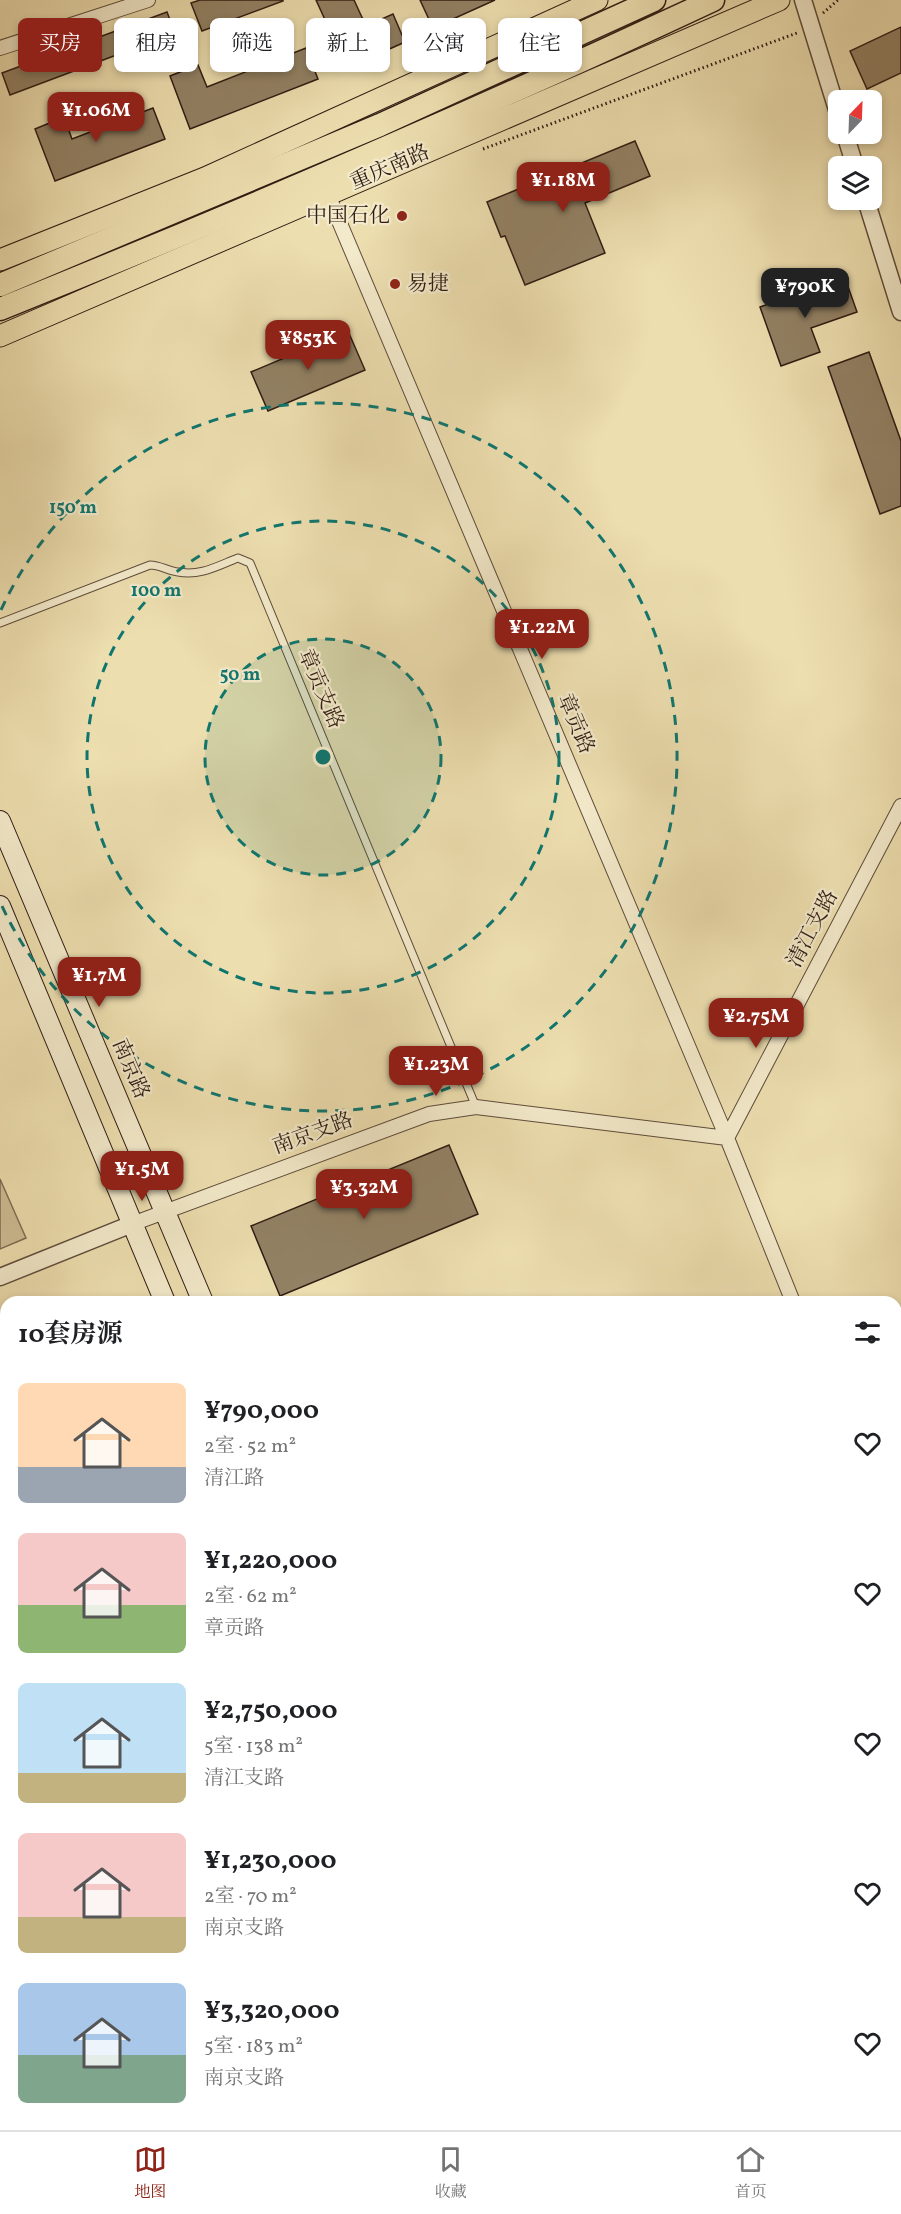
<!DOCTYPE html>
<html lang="zh">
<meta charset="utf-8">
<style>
:root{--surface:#fff;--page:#f2f2f2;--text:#202124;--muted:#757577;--line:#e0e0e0;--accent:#8f2418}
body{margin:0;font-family:Vollkorn,"Noto Serif SC",serif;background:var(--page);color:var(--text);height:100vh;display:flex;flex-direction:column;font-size:22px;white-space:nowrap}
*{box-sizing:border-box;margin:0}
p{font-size:20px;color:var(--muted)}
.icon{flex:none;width:33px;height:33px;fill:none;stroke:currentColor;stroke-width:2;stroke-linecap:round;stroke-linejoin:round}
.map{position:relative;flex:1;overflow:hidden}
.side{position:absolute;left:0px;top:1296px;width:902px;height:834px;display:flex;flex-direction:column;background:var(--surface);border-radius:18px 18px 0 0;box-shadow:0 3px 9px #0003}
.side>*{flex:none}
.guide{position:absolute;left:18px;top:18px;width:600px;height:54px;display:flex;gap:12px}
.needle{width:39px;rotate:23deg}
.tools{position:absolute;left:828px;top:90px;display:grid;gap:12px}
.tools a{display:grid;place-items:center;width:54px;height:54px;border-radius:9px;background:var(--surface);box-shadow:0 3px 9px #0003;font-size:30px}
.price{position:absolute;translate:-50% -51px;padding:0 14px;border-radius:12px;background:var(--accent);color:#fff;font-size:20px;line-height:39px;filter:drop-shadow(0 2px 3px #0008)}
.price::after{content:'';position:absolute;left:50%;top:36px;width:18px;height:14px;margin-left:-9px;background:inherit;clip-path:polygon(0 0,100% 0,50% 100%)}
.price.on{background:#222;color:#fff}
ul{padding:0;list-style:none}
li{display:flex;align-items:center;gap:18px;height:150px;padding:0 18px}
li span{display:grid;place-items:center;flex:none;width:168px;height:120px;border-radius:9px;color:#555}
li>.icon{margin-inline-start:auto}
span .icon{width:72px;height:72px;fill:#fffc;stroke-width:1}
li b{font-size:26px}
h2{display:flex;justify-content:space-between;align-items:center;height:72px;padding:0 18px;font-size:26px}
.tag{padding:0 21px;border-radius:9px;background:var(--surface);box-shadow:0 3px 9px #0003;font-size:21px;line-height:54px}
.tag.on{background:var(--accent);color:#fff}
.menu{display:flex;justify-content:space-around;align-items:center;height:84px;border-top:2px solid var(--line);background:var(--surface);font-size:16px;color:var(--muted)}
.menu a{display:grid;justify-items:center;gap:3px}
.menu .on{color:var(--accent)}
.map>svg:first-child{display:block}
</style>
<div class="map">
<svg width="901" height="2130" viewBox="0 0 901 2130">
<rect width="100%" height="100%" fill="#eddeaf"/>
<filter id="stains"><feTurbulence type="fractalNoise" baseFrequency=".00333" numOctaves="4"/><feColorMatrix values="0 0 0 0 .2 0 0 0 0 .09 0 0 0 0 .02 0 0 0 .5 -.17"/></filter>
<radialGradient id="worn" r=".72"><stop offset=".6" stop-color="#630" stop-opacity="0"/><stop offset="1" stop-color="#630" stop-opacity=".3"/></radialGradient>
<path fill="#cdbd94" stroke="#7e6c54" stroke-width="1.5" d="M0 1179 26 1238 0 1249Z"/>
<path fill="#928164" stroke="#2f1c13" stroke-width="1.5" d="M200 0H283V1L202 31 191 3Z
M316 0H354L366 26 393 14 405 42 347 68Z
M420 0H495L433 28Z
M167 12 175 33 10 95 2 73Z
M901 27V73L867 89 850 51Z
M306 48 318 79 190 129 170 76 198 65 207 87Z
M153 108 165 139 55 181 35 129 64 117 72 139Z
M635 141 650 176 585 203 605 253 525 285 505 236 501 237 487 202Z
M845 278 857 312 811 328 820 352 781 366 760 307Z
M348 331 365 370 268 411 251 372Z
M869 352 901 441V506L880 514 828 367Z
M449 1145 478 1214 280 1296 251 1226Z"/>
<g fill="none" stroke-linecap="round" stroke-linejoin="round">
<g stroke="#5e4c3a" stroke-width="9">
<path id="service" d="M0 623 150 565C160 565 168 571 178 572 201 576 217 566 238 558L250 563 476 1107"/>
</g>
<g stroke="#5e4c3a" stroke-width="16">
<path id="minor" d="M0 48 148 0
M132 1224 429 1114 476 1107 727 1138 328 195
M793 1302 727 1138 901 806
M896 1561 901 1575
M0 1589 6 1587
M0 1964 6 1979
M0 2037 6 2025"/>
</g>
<g stroke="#5e4c3a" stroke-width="19">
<path id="tertiary" d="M803 0 838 113
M845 134 855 166
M866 200 901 312
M0 1277 132 1224
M896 1781 901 1776"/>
</g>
<g stroke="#2f1c13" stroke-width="22">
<path id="secondary" d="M0 821 203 1302
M0 906 165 1302
M514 2124 516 2130
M555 2124 557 2130"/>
</g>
<g stroke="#2f1c13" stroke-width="23">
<path id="primary" d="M0 260 205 178 597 0
M0 336 779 0"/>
</g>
<g stroke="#2f1c13" stroke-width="25">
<path id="trunk" d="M0 285 380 125 654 0
M0 309C241 212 478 110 713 0
M891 2130 901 2125"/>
</g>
<path stroke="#2f1c13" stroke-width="3" stroke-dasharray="1.5 3" stroke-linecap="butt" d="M823 13 838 0
M483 149 797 33"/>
<use href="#service" stroke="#f3eacb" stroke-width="7"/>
<use href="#minor" stroke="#f3eacb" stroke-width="14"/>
<use href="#tertiary" stroke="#f3eacb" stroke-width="16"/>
<use href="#secondary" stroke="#f3eacb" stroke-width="20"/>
<use href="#primary" stroke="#eddeaf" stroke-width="21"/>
<use href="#trunk" stroke="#eddeaf" stroke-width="22"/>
</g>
<circle cx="323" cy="757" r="118" fill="#0f766e" fill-opacity=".12"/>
<g fill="none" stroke="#0f766e" stroke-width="3" stroke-dasharray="10 8">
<circle cx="323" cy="757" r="118"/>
<circle cx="323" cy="757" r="236"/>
<path d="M1 610A354 354 0 1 1 1 904"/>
</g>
<g fill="#8f2418" stroke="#f3eacb" stroke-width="2">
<circle cx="402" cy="216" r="6"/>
<circle cx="395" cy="284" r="6"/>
</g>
<g text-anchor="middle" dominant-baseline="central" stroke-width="4.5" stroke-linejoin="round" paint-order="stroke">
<g font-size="21" fill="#2f1c13" stroke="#f3eacb">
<text transform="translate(390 168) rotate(-23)">重庆南路</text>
<text transform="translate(320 689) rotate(67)">章贡支路</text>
<text transform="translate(575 724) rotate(67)">章贡路</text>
<text transform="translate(813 929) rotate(-62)">清江支路</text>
<text transform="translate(130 1069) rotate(67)">南京路</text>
<text transform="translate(313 1134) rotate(-20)">南京支路</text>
</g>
<g font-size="21" fill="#2f1c13" stroke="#f3eacb" text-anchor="end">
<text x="390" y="216">中国石化</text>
<text x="407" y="284" text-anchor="start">易捷</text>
</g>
</g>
<circle cx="323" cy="757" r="9" fill="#0f766e" stroke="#f3eacb" stroke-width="3"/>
<g font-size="18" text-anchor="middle" font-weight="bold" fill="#0f766e" stroke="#f3eacb" stroke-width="4.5" stroke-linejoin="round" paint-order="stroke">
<text x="73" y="513">150 m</text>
<text x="156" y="596">100 m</text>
<text x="240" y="680">50 m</text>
</g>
<rect width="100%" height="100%" filter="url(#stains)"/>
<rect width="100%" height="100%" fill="url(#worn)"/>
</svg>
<div class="tools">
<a><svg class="needle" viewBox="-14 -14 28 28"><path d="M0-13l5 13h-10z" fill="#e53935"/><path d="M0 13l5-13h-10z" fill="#757577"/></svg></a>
<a><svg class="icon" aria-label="layers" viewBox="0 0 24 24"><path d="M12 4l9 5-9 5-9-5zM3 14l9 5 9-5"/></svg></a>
</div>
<b class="price" style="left:96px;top:143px">¥1.06M</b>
<b class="price" style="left:563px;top:213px">¥1.18M</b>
<b class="price on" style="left:805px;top:319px">¥790K</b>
<b class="price" style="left:308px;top:371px">¥853K</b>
<b class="price" style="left:542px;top:660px">¥1.22M</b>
<b class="price" style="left:99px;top:1008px">¥1.7M</b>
<b class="price" style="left:756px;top:1049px">¥2.75M</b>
<b class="price" style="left:436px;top:1097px">¥1.23M</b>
<b class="price" style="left:142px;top:1202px">¥1.5M</b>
<b class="price" style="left:364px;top:1220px">¥3.32M</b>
<div class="guide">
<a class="tag on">买房</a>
<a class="tag">租房</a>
<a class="tag">筛选</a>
<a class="tag">新上</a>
<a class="tag">公寓</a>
<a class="tag">住宅</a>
</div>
<section class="side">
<h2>10套房源<svg class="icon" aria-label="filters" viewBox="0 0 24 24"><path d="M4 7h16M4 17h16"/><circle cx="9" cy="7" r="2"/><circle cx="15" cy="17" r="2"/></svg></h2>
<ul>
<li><span style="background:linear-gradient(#ffd9b3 70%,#9aa5b1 0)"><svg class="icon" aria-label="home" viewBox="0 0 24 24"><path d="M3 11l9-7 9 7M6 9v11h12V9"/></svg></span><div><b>¥790,000</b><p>2室 · 52 m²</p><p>清江路</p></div><svg class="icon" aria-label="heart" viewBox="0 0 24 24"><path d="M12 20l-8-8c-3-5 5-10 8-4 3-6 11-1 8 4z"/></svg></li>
<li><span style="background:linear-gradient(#f6c9c9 60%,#8fb573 0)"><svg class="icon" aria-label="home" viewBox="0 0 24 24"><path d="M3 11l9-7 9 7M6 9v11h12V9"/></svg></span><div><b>¥1,220,000</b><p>2室 · 62 m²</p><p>章贡路</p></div><svg class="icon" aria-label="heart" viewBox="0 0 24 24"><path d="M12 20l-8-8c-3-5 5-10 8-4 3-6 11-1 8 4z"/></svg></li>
<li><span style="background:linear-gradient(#bfe0f5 75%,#c2b280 0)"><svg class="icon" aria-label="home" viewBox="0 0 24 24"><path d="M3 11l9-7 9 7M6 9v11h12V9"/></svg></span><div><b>¥2,750,000</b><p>5室 · 138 m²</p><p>清江支路</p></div><svg class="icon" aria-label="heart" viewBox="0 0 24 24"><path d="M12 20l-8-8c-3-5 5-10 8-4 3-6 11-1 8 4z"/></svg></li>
<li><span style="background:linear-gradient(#f6c9c9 70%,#c2b280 0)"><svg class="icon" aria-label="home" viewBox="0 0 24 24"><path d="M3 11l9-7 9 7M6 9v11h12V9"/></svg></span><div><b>¥1,230,000</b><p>2室 · 70 m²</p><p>南京支路</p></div><svg class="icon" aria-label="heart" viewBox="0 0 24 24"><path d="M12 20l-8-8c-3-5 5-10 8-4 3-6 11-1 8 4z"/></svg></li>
<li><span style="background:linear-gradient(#a9c7e8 60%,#7fa58c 0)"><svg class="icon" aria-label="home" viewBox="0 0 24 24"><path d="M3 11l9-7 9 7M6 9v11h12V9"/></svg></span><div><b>¥3,320,000</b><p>5室 · 183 m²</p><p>南京支路</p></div><svg class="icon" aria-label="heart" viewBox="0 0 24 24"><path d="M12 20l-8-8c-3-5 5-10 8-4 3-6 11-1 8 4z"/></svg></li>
</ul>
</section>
</div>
<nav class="menu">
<a class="on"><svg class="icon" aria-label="map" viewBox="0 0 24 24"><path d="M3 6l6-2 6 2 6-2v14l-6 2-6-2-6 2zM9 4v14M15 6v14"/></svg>地图</a>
<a><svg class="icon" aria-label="saved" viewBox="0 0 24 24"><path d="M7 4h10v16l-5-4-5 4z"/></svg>收藏</a>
<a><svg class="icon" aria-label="home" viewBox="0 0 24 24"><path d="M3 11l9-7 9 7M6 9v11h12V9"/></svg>首页</a>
</nav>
